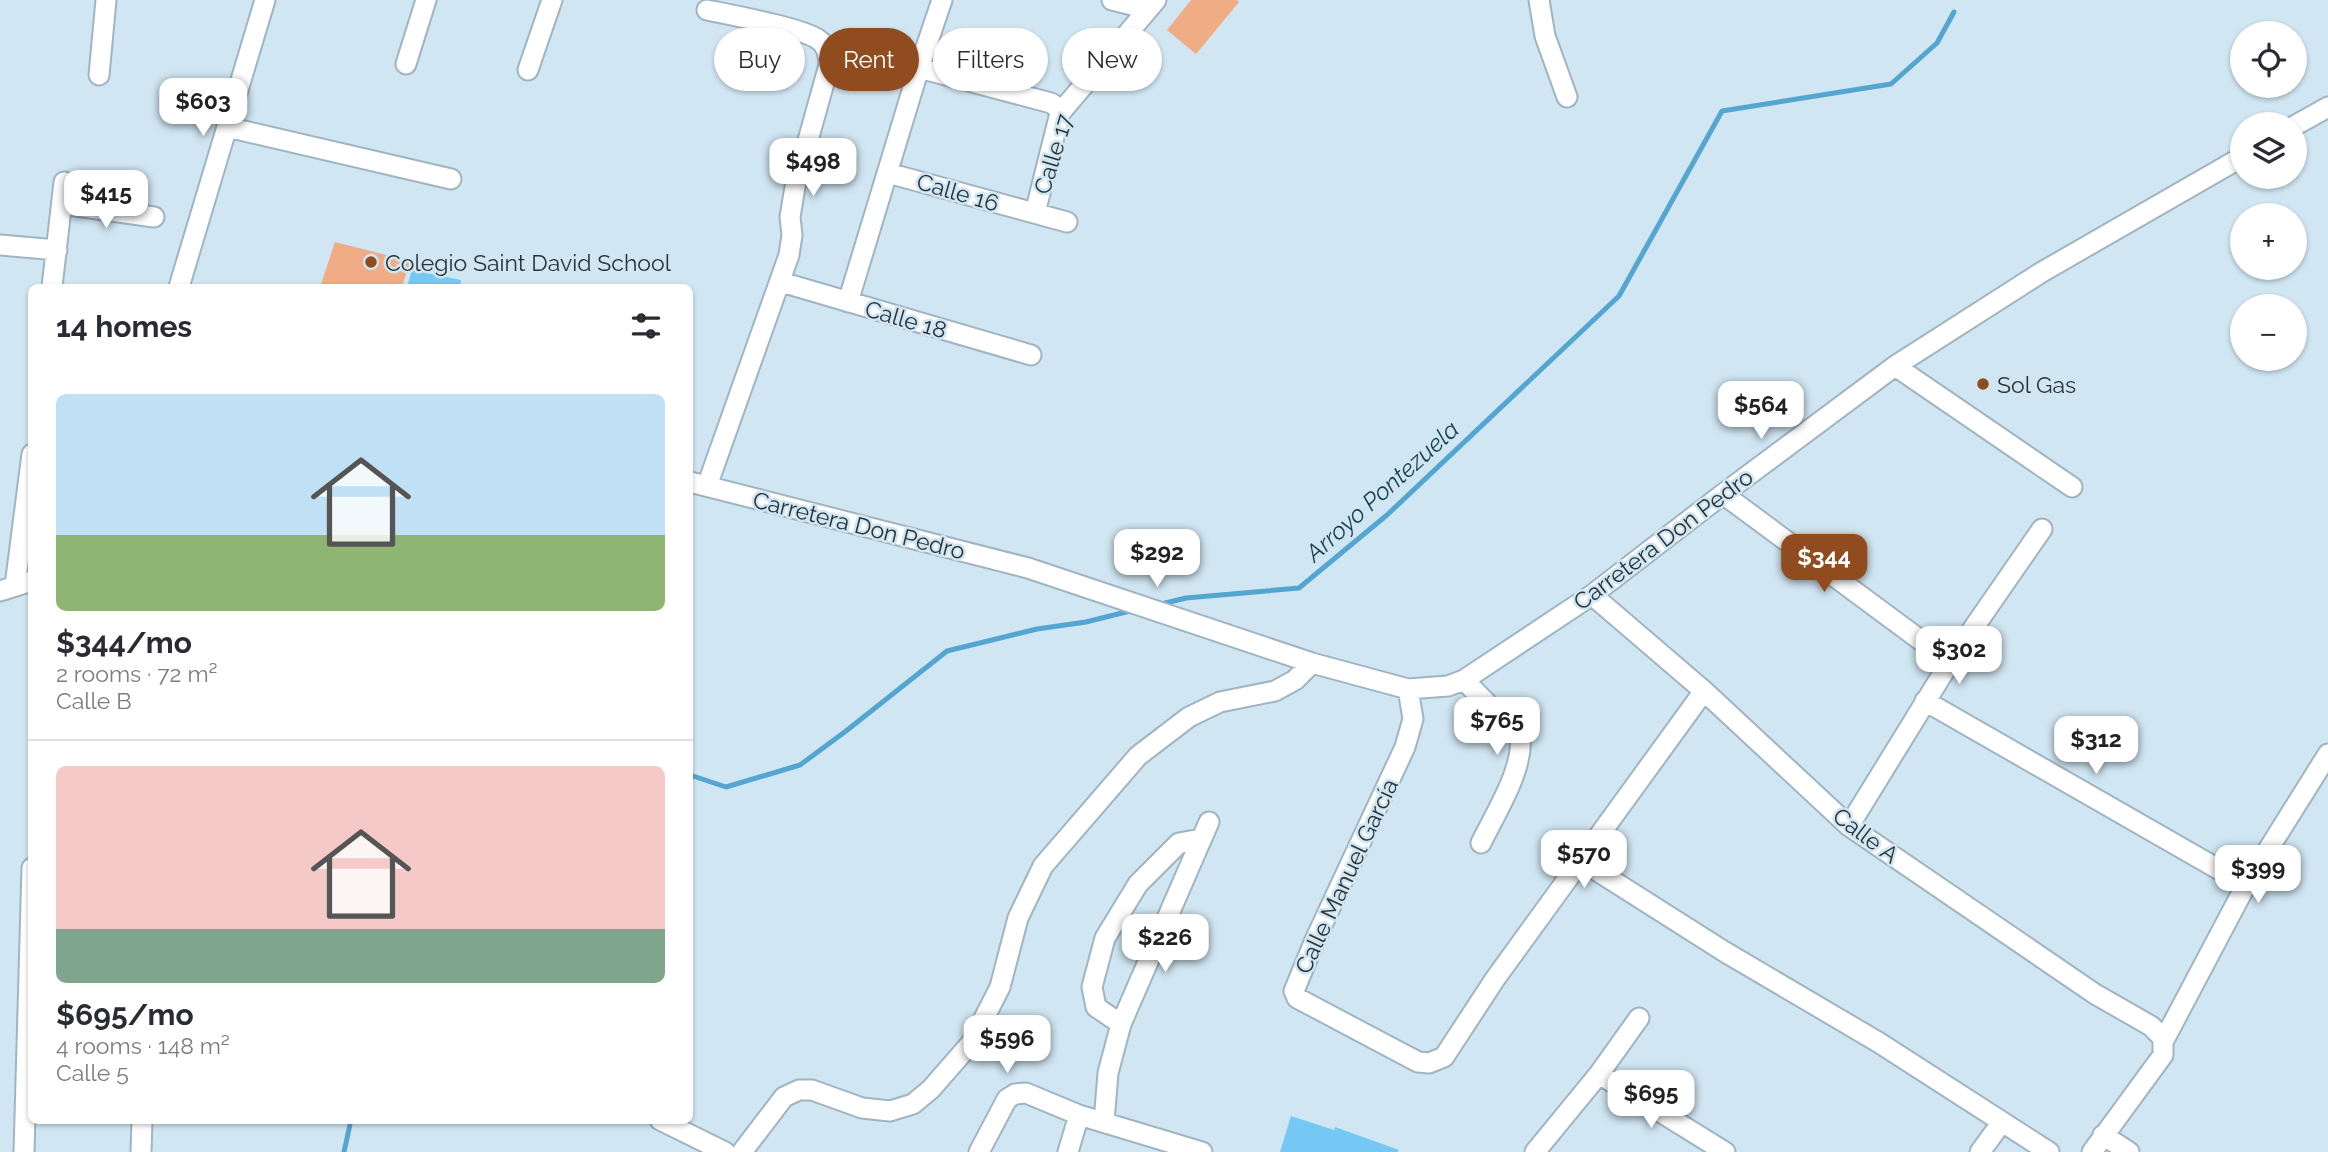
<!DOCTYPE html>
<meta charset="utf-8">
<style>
:root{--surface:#fff;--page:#f2f2f3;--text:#2b2b33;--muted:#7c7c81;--line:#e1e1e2;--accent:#904c1e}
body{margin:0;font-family:Raleway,sans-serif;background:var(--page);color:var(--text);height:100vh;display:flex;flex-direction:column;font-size:26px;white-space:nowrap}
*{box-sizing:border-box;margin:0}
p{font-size:23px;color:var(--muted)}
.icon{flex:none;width:38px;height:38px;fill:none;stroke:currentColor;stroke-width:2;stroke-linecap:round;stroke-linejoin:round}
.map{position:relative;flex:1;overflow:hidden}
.details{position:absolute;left:28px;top:284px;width:665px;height:840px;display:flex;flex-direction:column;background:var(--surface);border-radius:10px;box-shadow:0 2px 5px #0004}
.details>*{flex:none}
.banner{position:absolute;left:714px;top:28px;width:665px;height:63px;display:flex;gap:14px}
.controls{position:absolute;left:2230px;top:21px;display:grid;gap:14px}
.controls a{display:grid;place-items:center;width:77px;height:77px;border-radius:50%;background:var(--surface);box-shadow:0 2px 5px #0004;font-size:35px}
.price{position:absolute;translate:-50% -60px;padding:0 16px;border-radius:14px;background:#fff;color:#222;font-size:23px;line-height:46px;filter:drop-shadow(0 2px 4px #0008)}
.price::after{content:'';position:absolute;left:50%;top:42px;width:21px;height:16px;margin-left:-10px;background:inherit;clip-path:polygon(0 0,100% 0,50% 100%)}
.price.current{background:var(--accent);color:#fff}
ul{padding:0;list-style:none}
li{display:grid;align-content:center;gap:14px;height:371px;padding:0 28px}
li+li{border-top:2px solid var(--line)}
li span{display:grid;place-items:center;height:217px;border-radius:10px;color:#555}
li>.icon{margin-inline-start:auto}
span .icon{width:126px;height:126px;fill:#fffc;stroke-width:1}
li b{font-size:30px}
h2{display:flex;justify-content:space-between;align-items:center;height:84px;padding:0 28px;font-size:30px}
.pill{padding:0 24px;border-radius:32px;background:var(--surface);box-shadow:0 2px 5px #0004;font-size:24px;line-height:63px}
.pill.current{background:var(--accent);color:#fff}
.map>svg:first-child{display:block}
</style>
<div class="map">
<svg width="2328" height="1152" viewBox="0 0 2328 1152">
<rect width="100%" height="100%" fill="#d0e6f2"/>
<path fill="#f0ad85" d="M1191 0H1237L1239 2 1196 54 1167 30Z
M335 242 410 261 402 287H320Z"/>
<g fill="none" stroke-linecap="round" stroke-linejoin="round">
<path stroke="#54a6d1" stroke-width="5" d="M1157 605 1186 598 1299 588 1387 515 1619 296 1722 111 1891 84 1937 43 1954 12
M690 775 726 787 800 765 846 731 947 651 1037 629 1086 622 1134 610
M344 1152 351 1120"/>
</g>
<path fill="#76c8f4" d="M412 270 461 280 460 287H407Z
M1291 1116 1334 1130 1335 1127 1399 1150 1398 1152H1280Z"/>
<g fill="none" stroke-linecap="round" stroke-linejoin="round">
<g stroke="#a0b4c1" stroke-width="23">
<path id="minor" d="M1112 0 1148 9
M1539 0 1545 36 1567 97
M406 64 426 0
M919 68 1051 103 1057 107 1060 113
M528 70 552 0
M99 75 106 0
M2294 126 2328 107
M227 127 451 179
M888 173 1067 222
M62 204 154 217
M1035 213 1060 113 1156 0
M0 245 57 250
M781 282 1031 355
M52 287 64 182
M179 287 265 0
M848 302 919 68 942 0
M1895 366 2072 487
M690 482 1028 568 1312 663 1408 689 1448 686 1464 680 1592 595 1723 494 1895 366 2042 272 2242 157
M707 486 789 255 792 235 790 217 795 187 829 65C829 55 827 46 819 40 803 28 731 15 707 10
M1723 494 1950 662
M15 586 32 454
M0 591 32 581
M1592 595 1704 691 1849 826 2095 994 2151 1026 2162 1037 2163 1042
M1464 680 1520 737C1524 769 1495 814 1481 843
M1408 689 1413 719 1405 747 1315 940 1294 991 1297 998 1418 1062 1429 1063 1444 1057 1495 979 1704 691
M1925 701 2246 885
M1849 826 1950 662 2042 529
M1580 860 1725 952 1878 1042 2049 1152
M1121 1024 1096 1007 1092 987 1105 938 1138 884 1179 843 1201 839
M1599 1074 1725 1152
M660 1120 725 1152
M1104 1122 1108 1073 1121 1024 1209 822
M2103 1135 2129 1152
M24 1152 32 868
M141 1152 142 1120
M742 1152 784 1097 799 1090H812L862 1108 890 1111 913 1104 931 1089 972 1042 1000 987 1018 918 1043 866 1138 756 1189 717 1220 702 1275 691 1295 680 1312 663
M979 1152 1007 1099 1015 1094 1026 1093 1079 1115 1202 1152
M1068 1152 1079 1115
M1535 1152 1599 1074 1639 1018
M1980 1152 2002 1122
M2092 1152 2163 1055V1042L2246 885 2328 754"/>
</g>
<use href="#minor" stroke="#fff" stroke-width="19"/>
</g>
<g fill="#904c1e" stroke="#d0e6f2" stroke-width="2.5">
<circle cx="371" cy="262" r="7"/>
<circle cx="1983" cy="384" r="7"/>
</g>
<g text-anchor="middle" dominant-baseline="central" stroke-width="5" stroke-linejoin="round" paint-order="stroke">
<g font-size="23" fill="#2b3338" stroke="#d0e6f2">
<text transform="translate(1053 154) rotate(-73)">Calle 17</text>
<text transform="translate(958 192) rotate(16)">Calle 16</text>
<text transform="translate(906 319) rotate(16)">Calle 18</text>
<text transform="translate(859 525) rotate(14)">Carretera Don Pedro</text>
<text transform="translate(1663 539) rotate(-37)">Carretera Don Pedro</text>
<text transform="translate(1866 835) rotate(37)">Calle A</text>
<text transform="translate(1346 876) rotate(-65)">Calle Manuel García</text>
</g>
<g font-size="23" fill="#2b3338" stroke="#d0e6f2" text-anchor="start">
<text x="385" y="262">Colegio Saint David School</text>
<text x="1997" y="384">Sol Gas</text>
</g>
<g font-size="24" font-style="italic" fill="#1a3e51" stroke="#d0e6f2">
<text transform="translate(1382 491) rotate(-42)">Arroyo Pontezuela</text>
</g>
</g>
</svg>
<div class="controls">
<a><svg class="icon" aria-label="locate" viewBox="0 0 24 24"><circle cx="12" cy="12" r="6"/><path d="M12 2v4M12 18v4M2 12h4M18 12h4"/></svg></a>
<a><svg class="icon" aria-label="layers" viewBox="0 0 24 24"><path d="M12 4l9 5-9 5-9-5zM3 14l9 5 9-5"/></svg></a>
<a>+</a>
<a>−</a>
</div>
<b class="price" style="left:203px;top:138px">$603</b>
<b class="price" style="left:813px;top:198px">$498</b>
<b class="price" style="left:106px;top:230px">$415</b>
<b class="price" style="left:1761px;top:441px">$564</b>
<b class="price" style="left:1157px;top:589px">$292</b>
<b class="price current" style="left:1824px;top:594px">$344</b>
<b class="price" style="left:1959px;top:686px">$302</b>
<b class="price" style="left:1497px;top:757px">$765</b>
<b class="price" style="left:2096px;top:776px">$312</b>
<b class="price" style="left:1584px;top:890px">$570</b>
<b class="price" style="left:2258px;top:905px">$399</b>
<b class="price" style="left:1165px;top:974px">$226</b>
<b class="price" style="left:1007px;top:1075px">$596</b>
<b class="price" style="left:1651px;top:1130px">$695</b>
<div class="banner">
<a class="pill">Buy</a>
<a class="pill current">Rent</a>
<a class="pill">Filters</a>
<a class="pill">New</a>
</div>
<section class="details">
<h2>14 homes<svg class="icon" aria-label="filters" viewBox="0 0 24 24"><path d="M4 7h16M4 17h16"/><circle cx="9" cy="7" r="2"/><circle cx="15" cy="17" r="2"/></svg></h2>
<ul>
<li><span style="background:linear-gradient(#bfe0f5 65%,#8fb573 0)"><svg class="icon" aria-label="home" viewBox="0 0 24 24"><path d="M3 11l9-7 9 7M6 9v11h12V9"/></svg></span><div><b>$344/mo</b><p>2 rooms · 72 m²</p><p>Calle B</p></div></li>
<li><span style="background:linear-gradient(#f6c9c9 75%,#7fa58c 0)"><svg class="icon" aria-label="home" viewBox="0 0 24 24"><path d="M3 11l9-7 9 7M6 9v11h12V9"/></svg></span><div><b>$695/mo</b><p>4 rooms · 148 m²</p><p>Calle 5</p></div></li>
</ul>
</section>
</div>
